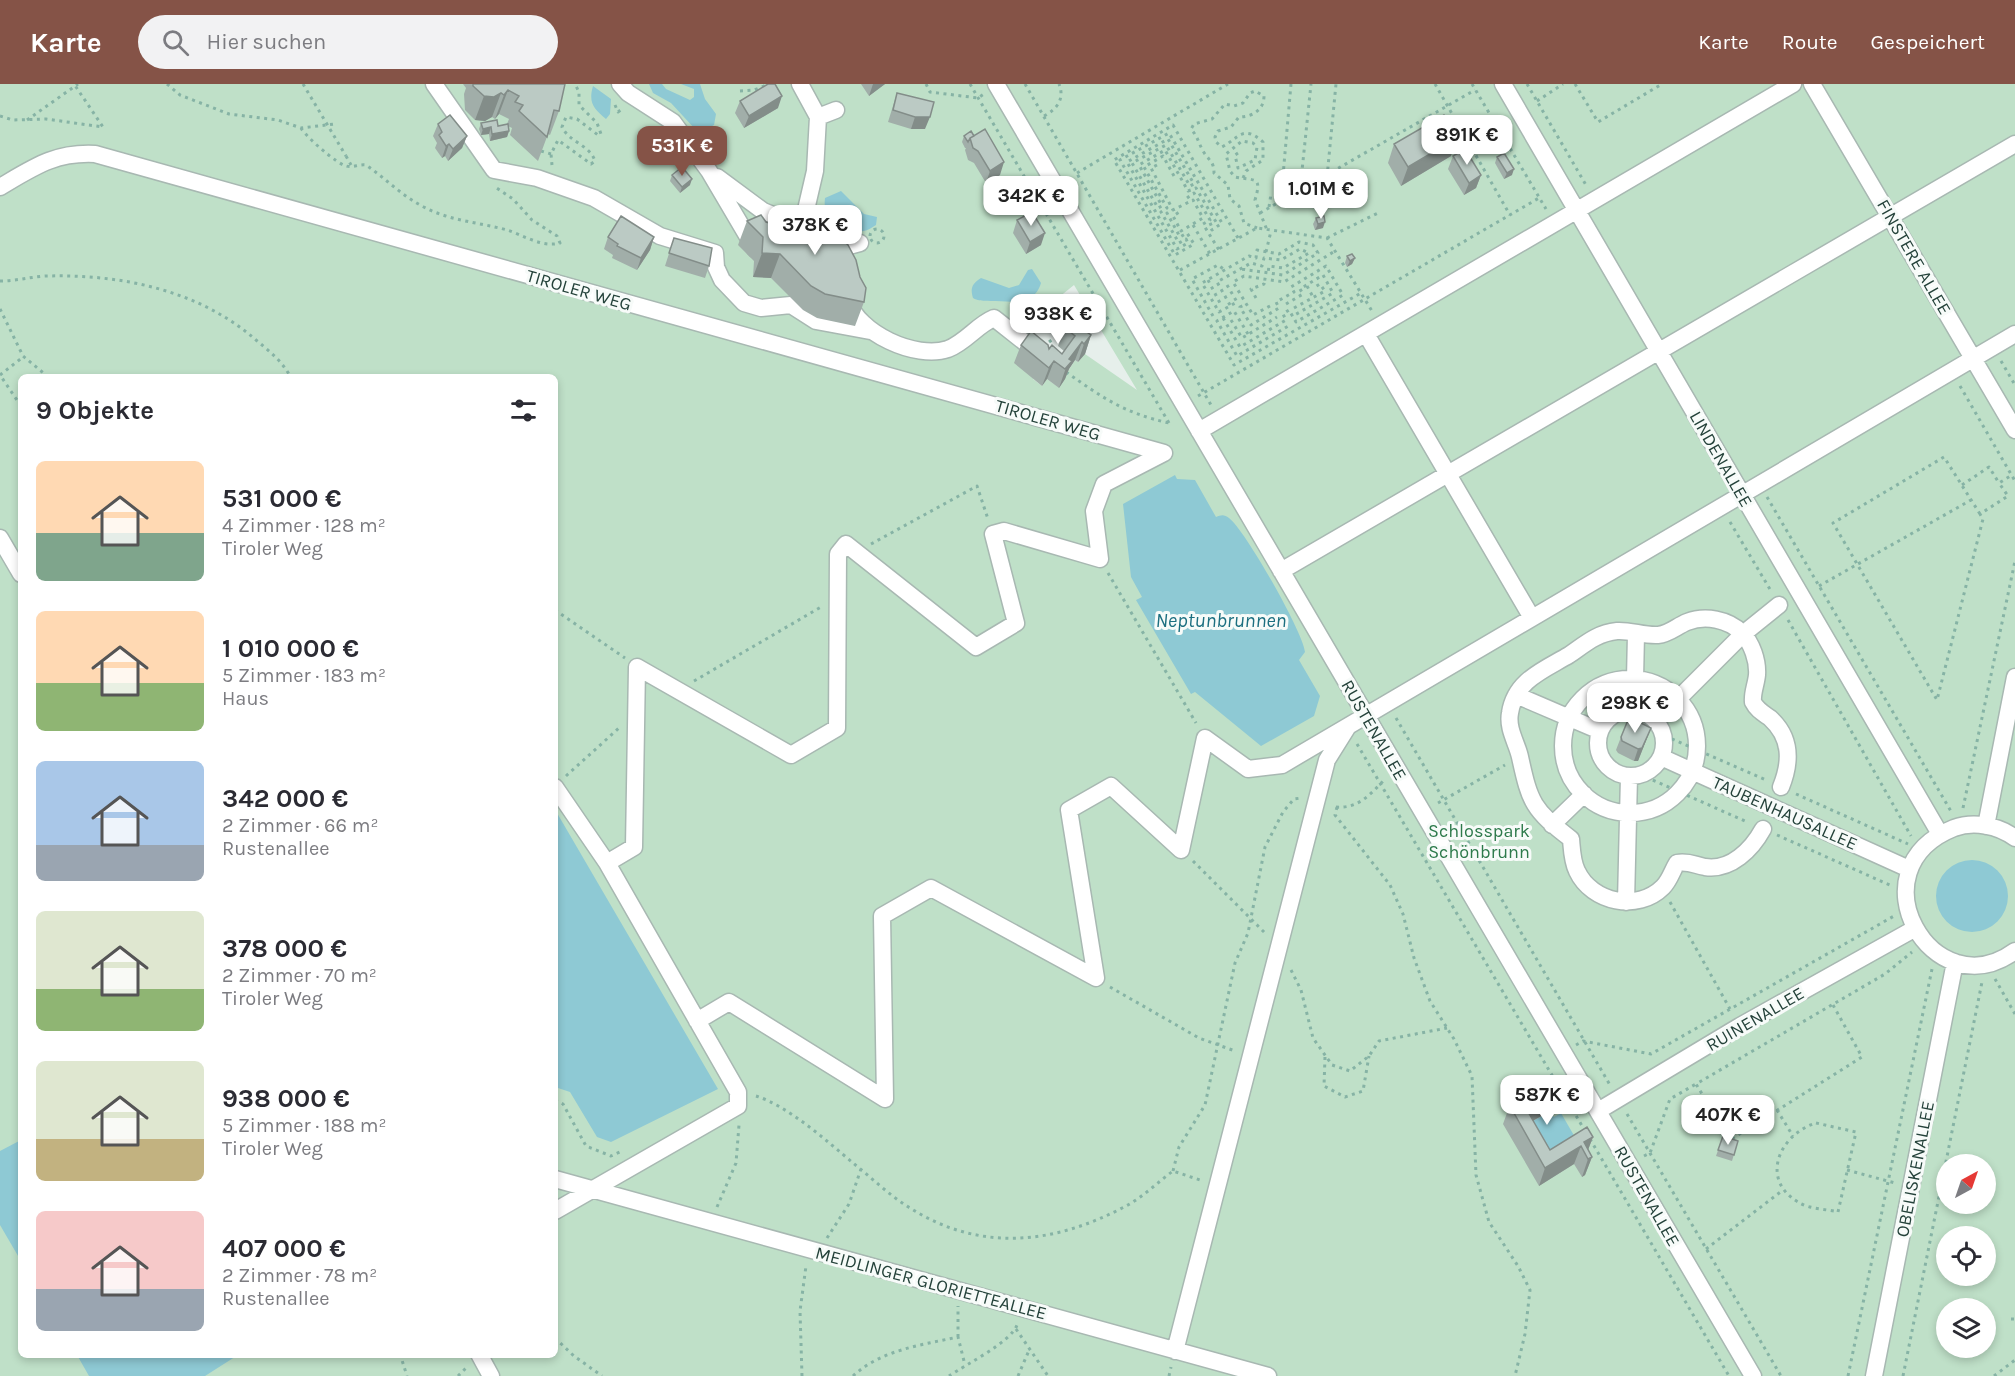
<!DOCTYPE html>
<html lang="de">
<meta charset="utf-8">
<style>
:root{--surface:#fff;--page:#f2f2f3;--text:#2b2b33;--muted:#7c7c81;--accent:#855347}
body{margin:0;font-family:Karla,sans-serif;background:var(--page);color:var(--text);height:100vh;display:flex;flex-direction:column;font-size:22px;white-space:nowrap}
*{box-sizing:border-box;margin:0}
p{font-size:20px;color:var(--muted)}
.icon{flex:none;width:33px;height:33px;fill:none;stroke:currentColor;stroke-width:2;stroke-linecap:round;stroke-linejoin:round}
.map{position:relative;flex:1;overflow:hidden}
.sheet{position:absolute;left:18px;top:290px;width:540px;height:984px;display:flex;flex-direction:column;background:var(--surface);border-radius:9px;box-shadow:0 3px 9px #0003}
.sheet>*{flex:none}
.needle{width:39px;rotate:40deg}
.buttons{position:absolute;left:1936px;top:1070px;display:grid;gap:12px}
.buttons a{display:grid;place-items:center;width:60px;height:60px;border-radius:50%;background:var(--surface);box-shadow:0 3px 9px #0003;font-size:30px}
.price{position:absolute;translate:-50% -51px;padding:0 14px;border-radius:12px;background:#fff;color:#222;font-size:20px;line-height:39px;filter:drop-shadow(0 2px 3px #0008)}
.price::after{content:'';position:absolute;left:50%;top:36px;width:18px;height:14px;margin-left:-9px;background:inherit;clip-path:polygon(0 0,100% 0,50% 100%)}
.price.on{background:var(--accent);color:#fff}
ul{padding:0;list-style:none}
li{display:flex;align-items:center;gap:18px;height:150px;padding:0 18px}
li span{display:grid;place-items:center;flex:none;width:168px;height:120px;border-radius:9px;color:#555}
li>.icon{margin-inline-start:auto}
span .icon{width:72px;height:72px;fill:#fffc;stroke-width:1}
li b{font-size:26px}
h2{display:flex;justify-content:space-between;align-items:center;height:72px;padding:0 18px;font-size:26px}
header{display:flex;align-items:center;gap:36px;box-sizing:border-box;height:84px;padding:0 30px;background:var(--accent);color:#fff}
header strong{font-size:28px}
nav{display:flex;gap:33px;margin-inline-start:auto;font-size:21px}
.search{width:420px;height:54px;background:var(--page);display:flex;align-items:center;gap:15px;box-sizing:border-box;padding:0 21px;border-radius:33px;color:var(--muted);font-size:22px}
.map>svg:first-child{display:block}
</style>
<header>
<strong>Karte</strong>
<div class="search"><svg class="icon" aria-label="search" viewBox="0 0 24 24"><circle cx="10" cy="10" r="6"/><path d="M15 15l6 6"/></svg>Hier suchen</div>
<nav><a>Karte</a><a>Route</a><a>Gespeichert</a></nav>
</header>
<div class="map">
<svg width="2015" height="1292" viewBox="0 0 2015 1292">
<rect width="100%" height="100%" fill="#e6efeb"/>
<path fill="#bfe0c8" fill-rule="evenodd" d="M0 0H2015V1292H0ZM1074 201 1137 306 1085 270 1078 278 1075 276 1058 303 1047 295 1042 302 1033 295 1032 256 1027 239ZM21 292H555V1270H21ZM1947 1080H1986V1119H1947ZM1947 1152H1986V1191H1947ZM1947 1224H1986V1263H1947Z"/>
<path fill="#8ec9d4" d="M649 0H662L666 5 690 16 694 13V5L681 0H700L705 15 716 30 714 41 705 46 695 45 671 19 653 9Z
M593 2 611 15 610 30 606 35C594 25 588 19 593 2Z
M841 107 864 130 877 133 876 141C872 143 869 146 864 147 840 151 822 139 825 114Z
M1032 185 1041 199C1034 223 1010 217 991 217 984 216 980 218 973 214 970 204 972 200 981 194L1009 204 1019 201 1028 186Z
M1175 391 1177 395 1195 396 1216 433C1221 431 1224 430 1229 434 1245 446 1303 548 1305 568L1299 576 1320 612 1314 632 1261 662 1195 608 1191 610 1136 516 1142 513 1131 493 1123 420Z
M557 729 718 1005 611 1058 597 1053 570 1008 555 1003Z
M1936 812a36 36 0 1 1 72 0a36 36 0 1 1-72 0Z
M1551 1027 1554 1033 1561 1029 1576 1055 1544 1084 1520 1044Z
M21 1056V1177L0 1141V1067Z
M77 1271H238L205 1292H89Z"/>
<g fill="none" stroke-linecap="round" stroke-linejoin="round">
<g stroke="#a8b8b2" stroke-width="19">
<path id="street" d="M434 0 494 86 537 94 594 114 660 152 715 169 716 183 722 196 744 219 761 224 791 221 816 237 870 247
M620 0 628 9 673 38 709 87 755 165
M996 0 1753 1292
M1503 0 1940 750
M1812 0 2015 346
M818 33 836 26
M717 93 763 127 802 143 815 87 818 33 800 0
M0 103C34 83 55 68 95 70L1164 369
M828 158 838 165 860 159
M848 216C857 249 916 276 948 265 966 258 977 241 994 234L1037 268
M1366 250 1532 534
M1199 347 1793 0
M0 454 21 490
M1281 487 2015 60
M1563 662a67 67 0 1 1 134 0a67 67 0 1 1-134 0Z
M1635 595 1636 550
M1516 611 1600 647
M1598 659a33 33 0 1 1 66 0a33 33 0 1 1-66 0Z
M1656 637 1743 550 1779 521
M1661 673 1909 785
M555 703 607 779 738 1008V1022L555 1127
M1552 741 1584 710
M1986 742 2015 593
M1763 745C1752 765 1731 787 1705 783 1694 781 1689 777 1677 779 1672 787 1670 796 1663 803 1638 828 1592 819 1577 787 1572 777 1572 766 1571 755 1533 726 1530 719 1520 673 1517 659 1507 645 1510 629 1515 596 1544 586 1569 571 1585 560 1597 549 1617 547 1630 546 1644 552 1658 551 1669 550 1677 542 1687 538 1705 531 1728 535 1742 549 1752 559 1758 577 1757 591 1756 601 1752 609 1753 618 1757 626 1763 629 1770 634 1792 654 1791 678 1781 703
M2015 754C1998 741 1973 737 1954 744 1851 785 1933 927 2015 867
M607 779 634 763 637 583 791 671 837 644 838 470 846 460 976 563 1016 539 993 450 1004 447 1100 475 1094 427 1104 400 1164 369
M1626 818 1629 692
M697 937 729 918 885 1015 882 832 931 804 1096 894 1069 726 1111 702 1181 766 1205 654 1248 685 1282 681 2015 250
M1598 1027 1740 942 1914 845
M555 1095 1268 1292
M1175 1267 1327 676 1347 644
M479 1270 491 1292
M1874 1292 1955 878"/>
</g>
<path stroke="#86b3a5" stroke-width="3" stroke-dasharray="3 4.5" stroke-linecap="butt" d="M167 0 180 11 229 30 278 36 301 44 335 40
M926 0 930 8 978 14 984 10
M970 0 1169 339
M1025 0 1211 321
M1291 0 1283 92 1300 106
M1435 0 1510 131
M1472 0 1546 125
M1527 0 1586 101
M1575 0 1598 38 1662 0
M740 7 754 6 769 0
M1537 17 1563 0
M615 21 618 28 622 25
M0 32 13 36 46 35 103 43 74 0
M1044 32C1057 25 1065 15 1059 0
M301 44C306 53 337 80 346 82 352 84 359 80 366 81 385 94 401 111 422 122 449 137 478 138 507 146 523 151 542 164 560 159L557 152 532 136 513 115 495 103
M541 67 551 70
M1238 69 1235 71 1238 84 1255 76 1257 63 1253 59 1242 57 1226 70 1230 87 1235 93C1256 97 1262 92 1255 116L1267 146
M346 72 351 81
M552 81 551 70 558 56 591 80 595 77C590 61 569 58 562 43L566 33 577 35 598 51 601 50 597 39 579 21V8L575 0
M1157 81 1151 84 1173 126
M1077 89 1228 0
M1174 92 1163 72 1144 83 1167 124 1161 128 1179 159 1186 155 1188 159 1177 165 1127 78 1168 55 1194 100 1190 102 1166 61 1132 79 1158 124 1162 122 1139 81 1165 66 1188 107 1196 104 1216 138 1209 141 1212 146 1222 139 1169 49 1120 76 1175 171 1194 160 1187 149 1180 153 1167 129 1193 116 1203 134 1181 147 1173 132 1181 127
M1327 93 1336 0
M1243 94 1246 87 1263 76V58C1243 40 1239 54 1222 63L1216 58 1215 53 1218 47 1231 43 1239 33C1252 33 1264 26 1264 12L1255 7 1250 9 1243 19 1234 22 1225 20 1212 35 1194 40 1191 45C1198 53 1199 60 1203 67 1209 77 1214 77 1214 89L1228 101 1230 115 1239 122 1244 139 1257 144
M1300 106 1311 0
M1187 114 1194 109 1210 136 1203 140 1219 166
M1269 123 1271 110
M1260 129 1475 6
M1193 141 1210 170
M870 152a7 7 0 1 1 14 0a7 7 0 1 1-14 0Z
M1238 154 1173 41 1114 76 1234 281 1361 209
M1327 154 1378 129
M1266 168 1271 147
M1180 186 1257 144 1327 154 1372 227
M1208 196 1221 221
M0 197C15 197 30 193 46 192 121 190 199 206 256 256 269 267 282 277 290 292
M1227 201 1237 218 1219 228 1202 199 1249 172 1256 174 1257 166 1279 170 1299 158 1313 161 1318 169 1283 191 1241 185
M1307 202 1313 213
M1256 214 1251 205 1264 200 1265 196
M1286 220 1303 210 1300 205 1323 191 1333 209 1293 232
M1230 221 1217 198 1251 179 1262 182 1264 174 1281 176 1300 165 1309 169 1283 184 1269 182 1268 189
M1270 222 1253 231 1233 198 1244 192 1284 198 1335 167
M1294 224 1325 207 1320 200 1315 203
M0 225 23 272 47 292
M1213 232 1192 195 1218 181 1225 186
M1223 234 1240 263 1286 236 1283 230 1289 226 1296 238 1343 211 1326 182 1291 203 1294 208 1276 218 1279 224 1251 241 1240 223 1246 220
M1080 235 1101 219
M1231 236 1242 254 1277 233
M1248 250 1234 227 1217 237 1237 272 1290 241
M1049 258 1065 246
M2001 277 2015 301
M1066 288C1103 314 1124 329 1169 339
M1960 302 2015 397
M1198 312 1539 114
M21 322 0 291 23 273
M1962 401 1989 383 1999 399
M1767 413 1952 729
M1980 430 1944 373 1833 439 1937 616 1983 435 1980 430 2008 412 1999 399 2012 391
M1730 438 1771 507
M871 460 977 402 988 435
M1108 489 1196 639
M1819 502 1971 416
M555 526 625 574
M1788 536 1911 752
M694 597 821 523
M1396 634 1610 1001
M1665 652 1766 696
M1357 660 1556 998
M566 692 619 644
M1646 693 1747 738
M1796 710 1908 760
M1438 719 1505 681
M1336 723C1358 725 1371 710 1385 695
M1337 723 1335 731 1390 801 1403 830 1414 874 1430 917 1454 955 1472 992 1476 1091 1489 1138 1518 1182 1530 1206 1525 1250 1515 1292
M1963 724 2015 477
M1777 751 1892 802
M1193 777 1265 849
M1670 818 1730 925
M1291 886 1301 906 1313 954 1332 981 1350 987 1369 972 1379 957 1447 944
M1995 895 2015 930
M1110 903 1199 954 1235 967
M1833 921 1862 973 1730 1056 1696 1000 1885 890 1912 868
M1576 961 1583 957 1651 970 1894 832
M1325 973 1324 1002 1345 1013 1363 1007 1369 972
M1561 1006 1585 1047
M756 1012C788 1022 827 1057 853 1079 872 1094 890 1112 910 1124 981 1169 1055 1160 1126 1122 1143 1113 1158 1098 1173 1087L1203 1097
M555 1016 563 1020 586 1062 611 1072 620 1068
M1777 1026 1793 1052
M1627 1030 1781 1292
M1816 1039 1856 1048 1838 1128C1826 1125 1808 1125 1798 1118 1759 1095 1780 1050 1816 1039Z
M1590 1055 1729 1292
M1644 1072 1650 1069 1670 1015 1696 1000
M1847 1086 1895 1099
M1173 1087 1179 1063 1205 1021 1235 879 1248 849 1265 763 1283 728 1294 715 1301 714
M717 1123 736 1079 739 1041
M827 1154 849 1120 861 1085
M1706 1165 1783 1106
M2011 1235H2015
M1016 1245 1048 1292
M958 1253V1222
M555 1254 574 1272 602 1292
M400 1270 407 1292
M458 1292 467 1283
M802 1292 800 1227 806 1182
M853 1292C881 1266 921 1261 958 1253L965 1281
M949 1292C965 1281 1011 1258 1017 1241
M1018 1292 1030 1264
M1169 1292 1171 1283
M1848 1292 1932 885
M1903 1292 1982 898
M1994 1292 2015 1276"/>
<use href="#street" stroke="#fff" stroke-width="16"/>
<path stroke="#86b3a5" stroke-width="3" stroke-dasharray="3 4.5" stroke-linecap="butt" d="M303 0 346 72
M27 36 78 0"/>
</g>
<path fill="#a1aea9" d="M463 0H565L559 27 550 51 548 50 538 77 510 51 512 44 508 42 509 47 507 53 490 57 489 50 481 51 479 45 481 39 498 42 507 40 509 35 499 30 495 35 492 33 485 37 475 36 465 26 464 10 466 4Z
M861 0H885L869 12Z
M897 9 925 45H911L888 38Z
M740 17 778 24 744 44 735 29Z
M438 40 467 52 462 64 448 77 445 72 442 74 435 64 437 59 433 52Z
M971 47 1000 91 986 99 974 79 968 76 965 66 966 64H965L962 58 964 52Z
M1394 60 1451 72 1401 102 1388 79Z
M1453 72 1481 91 1476 104 1464 111 1448 85Z
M1497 73 1512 91 1504 95 1495 79Z
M672 91 690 101 680 109 670 97Z
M1352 109 1362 110 1360 116 1356 121 1350 116Z
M1316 134 1323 144 1315 146 1313 140Z
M1017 136 1041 161 1026 170 1013 149Z
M747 137 766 138 864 218 855 242 817 234 803 226 771 194 753 193 754 177 738 161Z
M608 153H654L650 166 637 186 612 174 613 171 604 165Z
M674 154 709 182 705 194 665 182Z
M1347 172 1355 174 1352 180 1347 183 1345 179Z
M1065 244 1083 245 1091 251 1085 270 1078 278 1075 276 1069 285 1065 295 1059 304 1047 295 1042 302 1014 279 1021 261 1049 265 1062 270 1064 267 1058 262Z
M1651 644 1638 677H1634L1618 669 1616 666 1621 653Z
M1524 1014 1557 1023 1533 1037 1550 1066 1593 1053 1588 1066 1592 1073 1585 1091 1582 1093 1574 1080 1539 1102 1503 1040 1511 1018Z
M1723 1052 1738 1057 1732 1077 1716 1072Z"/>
<path fill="#838d89" d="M873 0H885L869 12Z
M508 6 499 30 495 35 504 11Z
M501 9 492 33 485 37 475 36 484 12Z
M782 12 778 24 744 44 749 32Z
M915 33H930L925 45H911Z
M491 43 489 50 481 51 483 45Z
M509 47 507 53 490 57 492 50Z
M467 52 462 64 448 77 453 65Z
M1457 54 1451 72 1401 102 1408 83Z
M449 60 445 72 442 74 446 62Z
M1004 78 1000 91 986 99 990 87Z
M1514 85 1512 91 1504 95 1507 89Z
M1481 91 1476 104 1464 111 1469 99Z
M692 95 690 101 680 109 682 103Z
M1362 110 1360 116 1356 121 1358 115Z
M1325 138 1323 144 1315 146 1318 140Z
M1045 149 1041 161 1026 170 1030 158Z
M654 153 650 166 637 186 641 174Z
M762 169 780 170 771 194 753 193Z
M1355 174 1352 180 1347 183 1350 177Z
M1091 251 1085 270 1078 278 1084 260Z
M1082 258 1075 276 1069 285 1065 295 1059 304 1069 275Z
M1054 277 1047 295 1042 302 1049 284Z
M1651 644 1638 677H1634L1638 665Z
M1564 1004 1557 1023 1522 1043 1527 1026Z
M1593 1053 1586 1071 1584 1058Z
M1581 1062 1574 1080 1539 1102 1545 1084Z
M1592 1073 1585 1091 1582 1093 1588 1075Z"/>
<path fill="#bbcac4" stroke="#838d89" stroke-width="1.5" d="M473 0H565L559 27 554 26 547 53 519 27 523 21 515 18 519 12 508 6 504 11 501 9 494 13 484 12 473 2Z
M768 0H775L782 12 749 32 740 17Z
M897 9 934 18 930 33H915L893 26Z
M450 31 467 52 453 65 449 60 446 62 439 51 442 48 438 40Z
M1444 31 1457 54 1408 83 1394 60Z
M497 36 498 42 508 40 509 47 492 50 491 43 483 45 481 39Z
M985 45 1004 78 990 87 978 67 973 64 970 54Z
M971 47 974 52 970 54 968 58 964 52Z
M1465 65 1481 91 1469 99 1453 72Z
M1504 69 1514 85 1507 89 1497 73Z
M682 83 692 95 682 103 672 91Z
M1356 105 1362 110 1358 115 1352 109Z
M1032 128 1045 149 1030 158 1017 136Z
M761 131 766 138 780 142 796 137H811L835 148 848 161 856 176 860 193 866 204 864 218 825 210 811 202 780 170 762 169 763 153 747 137Z
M621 132 654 153 641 174 617 162 618 160 608 153Z
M1324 132 1325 138 1318 140 1316 134Z
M674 154 712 164 709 182 669 169Z
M1352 170 1355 174 1350 177 1347 172Z
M1076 230 1086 237 1081 244 1091 251 1084 260 1082 258 1069 275 1072 277 1065 285 1054 277 1049 284 1021 261 1031 247 1048 261 1049 265 1052 261 1062 270 1075 252 1065 244Z
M1633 635 1651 644 1642 664 1638 665 1622 657 1621 653 1628 636Z
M1558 993 1564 1004 1527 1026 1550 1066 1587 1043 1593 1053 1584 1058 1592 1073 1588 1075 1581 1062 1545 1084 1510 1022 1513 1020 1511 1018 1523 1011 1524 1014Z
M1723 1052 1738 1057 1734 1071 1718 1066Z"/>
<g text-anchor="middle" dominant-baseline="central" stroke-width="6" stroke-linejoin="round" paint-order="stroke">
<g font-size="18" fill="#24423a" stroke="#f7fbf9">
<text transform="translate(1914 173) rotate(60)">FINSTERE ALLEE</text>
<text transform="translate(579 206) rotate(16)">TIROLER WEG</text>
<text transform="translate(1048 336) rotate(16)">TIROLER WEG</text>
<text transform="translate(1721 375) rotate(60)">LINDENALLEE</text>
<text transform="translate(1374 646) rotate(60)">RUSTENALLEE</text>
<text transform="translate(1785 729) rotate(24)">TAUBENHAUSALLEE</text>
<text transform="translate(1755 935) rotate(-30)">RUINENALLEE</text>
<text transform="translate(1915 1085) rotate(-79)">OBELISKENALLEE</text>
<text transform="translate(1647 1112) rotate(60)">RUSTENALLEE</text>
<text transform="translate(931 1199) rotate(15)">MEIDLINGER GLORIETTEALLEE</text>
</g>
<g font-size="18" fill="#2d7a4b" stroke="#f7fbf9">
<text x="1479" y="747">Schlosspark<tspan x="1479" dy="21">Schönbrunn</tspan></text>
</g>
<g font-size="20" font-style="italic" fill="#1c6f80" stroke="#f7fbf9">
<text x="1221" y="536">Neptunbrunnen</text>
</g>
</g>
</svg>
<div class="buttons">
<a><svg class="needle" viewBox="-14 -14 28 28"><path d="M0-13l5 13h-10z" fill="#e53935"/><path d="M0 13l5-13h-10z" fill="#7c7c81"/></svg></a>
<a><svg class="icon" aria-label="locate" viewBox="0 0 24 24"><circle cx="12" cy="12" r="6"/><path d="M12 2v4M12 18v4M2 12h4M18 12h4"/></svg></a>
<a><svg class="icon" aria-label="layers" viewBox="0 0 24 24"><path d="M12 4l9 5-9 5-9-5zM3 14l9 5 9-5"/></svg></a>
</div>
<b class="price" style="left:1467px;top:82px">891K €</b>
<b class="price on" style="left:682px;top:93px">531K €</b>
<b class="price" style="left:1321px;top:136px">1.01M €</b>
<b class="price" style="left:1031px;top:143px">342K €</b>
<b class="price" style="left:815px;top:172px">378K €</b>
<b class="price" style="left:1058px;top:261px">938K €</b>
<b class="price" style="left:1635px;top:650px">298K €</b>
<b class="price" style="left:1547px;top:1042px">587K €</b>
<b class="price" style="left:1728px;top:1062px">407K €</b>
<section class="sheet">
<h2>9 Objekte<svg class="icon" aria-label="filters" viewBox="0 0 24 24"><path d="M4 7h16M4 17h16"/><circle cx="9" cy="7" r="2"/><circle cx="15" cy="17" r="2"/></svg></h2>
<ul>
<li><span style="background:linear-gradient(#ffd9b3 60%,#7fa58c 0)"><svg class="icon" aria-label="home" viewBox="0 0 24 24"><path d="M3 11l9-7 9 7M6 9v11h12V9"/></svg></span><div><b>531 000 €</b><p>4 Zimmer · 128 m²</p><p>Tiroler Weg</p></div></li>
<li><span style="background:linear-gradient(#ffd9b3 60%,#8fb573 0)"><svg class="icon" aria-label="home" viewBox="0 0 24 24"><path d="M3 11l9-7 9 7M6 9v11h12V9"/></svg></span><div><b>1 010 000 €</b><p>5 Zimmer · 183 m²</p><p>Haus</p></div></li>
<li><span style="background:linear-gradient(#a9c7e8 70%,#9aa5b1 0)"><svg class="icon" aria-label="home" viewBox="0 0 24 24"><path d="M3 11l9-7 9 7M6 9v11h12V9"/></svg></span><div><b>342 000 €</b><p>2 Zimmer · 66 m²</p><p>Rustenallee</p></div></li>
<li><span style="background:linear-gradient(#dfe7d0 65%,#8fb573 0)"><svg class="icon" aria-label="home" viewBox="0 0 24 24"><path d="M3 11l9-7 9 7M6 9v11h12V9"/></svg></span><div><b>378 000 €</b><p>2 Zimmer · 70 m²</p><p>Tiroler Weg</p></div></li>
<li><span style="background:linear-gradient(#dfe7d0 65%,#c2b280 0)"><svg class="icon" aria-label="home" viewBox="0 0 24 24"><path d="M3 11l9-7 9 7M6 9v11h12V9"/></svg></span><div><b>938 000 €</b><p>5 Zimmer · 188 m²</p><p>Tiroler Weg</p></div></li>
<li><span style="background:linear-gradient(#f6c9c9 65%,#9aa5b1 0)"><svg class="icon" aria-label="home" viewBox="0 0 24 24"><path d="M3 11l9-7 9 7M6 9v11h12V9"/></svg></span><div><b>407 000 €</b><p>2 Zimmer · 78 m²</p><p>Rustenallee</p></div></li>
</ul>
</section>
</div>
